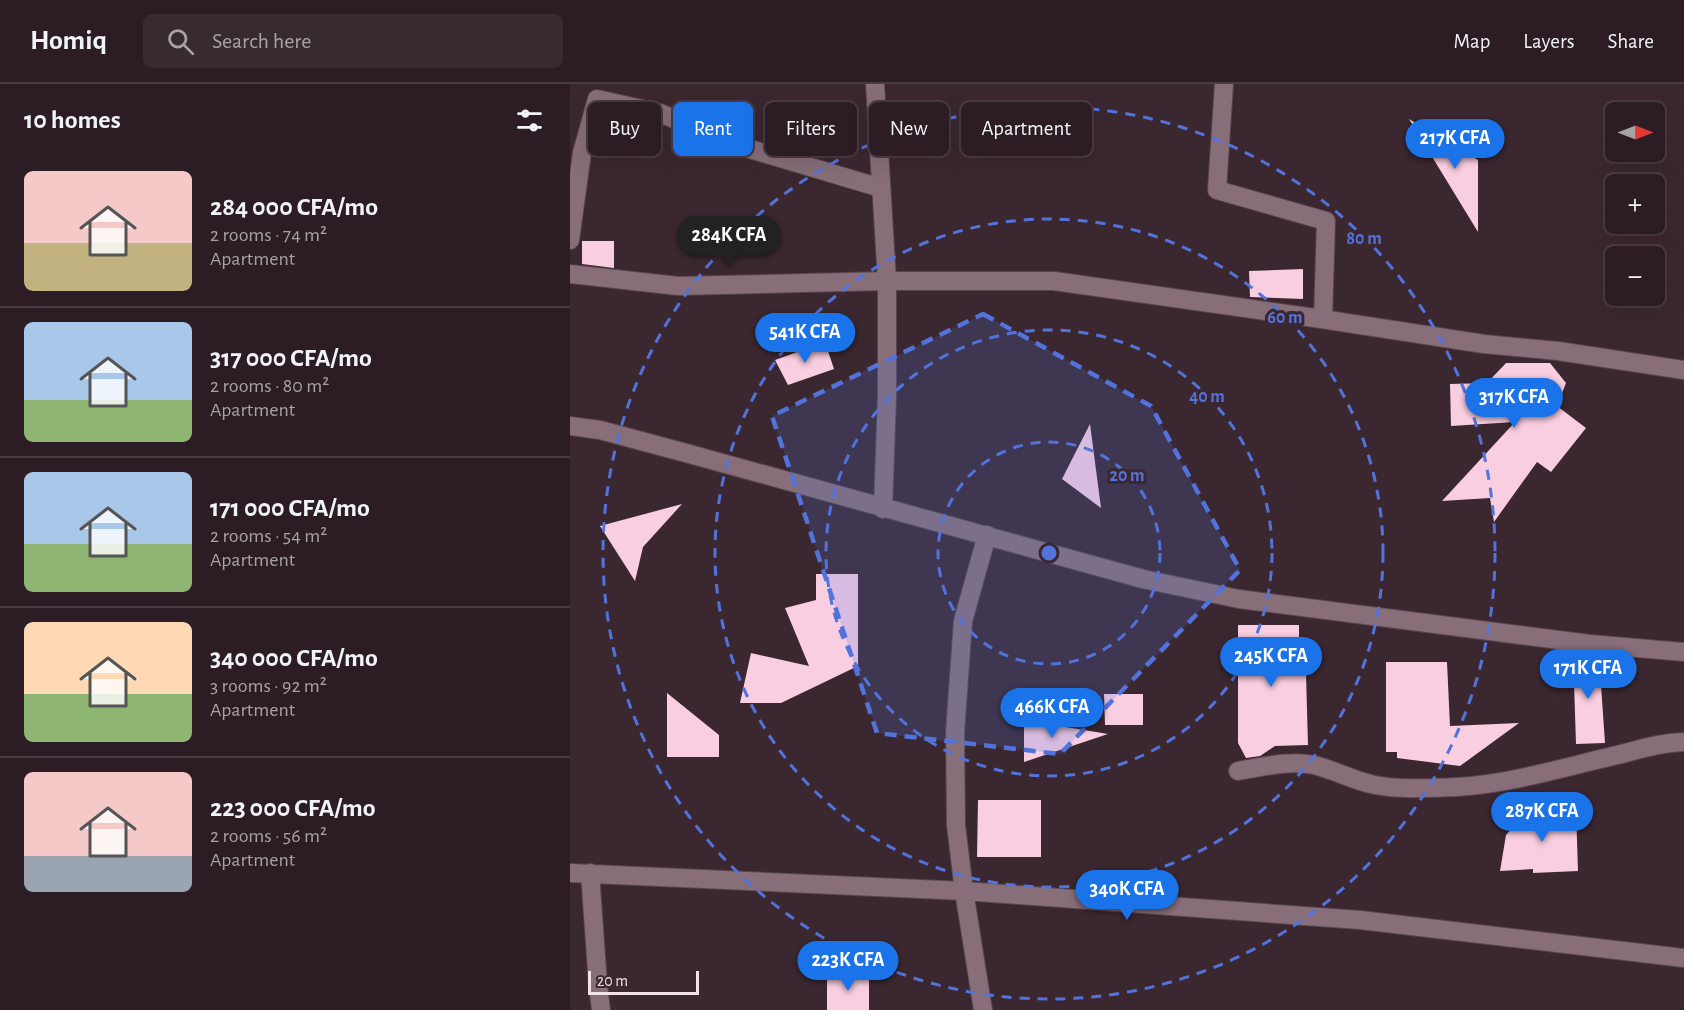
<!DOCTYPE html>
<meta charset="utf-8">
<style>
:root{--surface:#2c1d24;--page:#382a31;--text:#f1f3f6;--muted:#a6a2a6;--line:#483b41;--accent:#1a73e8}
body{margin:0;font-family:"Alegreya Sans",sans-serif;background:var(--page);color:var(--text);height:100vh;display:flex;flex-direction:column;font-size:22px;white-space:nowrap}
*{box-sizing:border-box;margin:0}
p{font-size:20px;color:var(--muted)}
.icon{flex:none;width:33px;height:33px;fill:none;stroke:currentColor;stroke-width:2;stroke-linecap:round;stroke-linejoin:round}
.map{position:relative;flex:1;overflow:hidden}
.panel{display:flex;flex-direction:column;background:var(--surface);width:570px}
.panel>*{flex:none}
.banner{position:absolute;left:18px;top:18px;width:570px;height:54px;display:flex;gap:12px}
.needle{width:39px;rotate:90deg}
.buttons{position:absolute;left:1035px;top:18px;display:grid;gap:12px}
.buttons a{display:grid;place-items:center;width:60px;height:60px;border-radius:9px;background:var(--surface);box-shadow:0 6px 24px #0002,0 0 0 2px var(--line);font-size:30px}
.scale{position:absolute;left:18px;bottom:15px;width:111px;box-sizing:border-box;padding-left:6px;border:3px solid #f0e2e8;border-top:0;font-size:16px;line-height:21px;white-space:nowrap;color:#f0e2e8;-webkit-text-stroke:4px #3b2730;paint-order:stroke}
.price{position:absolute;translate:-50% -51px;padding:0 14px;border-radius:21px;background:var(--accent);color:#fff;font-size:20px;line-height:39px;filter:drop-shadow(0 2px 3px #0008)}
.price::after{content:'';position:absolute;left:50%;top:36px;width:18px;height:14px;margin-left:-9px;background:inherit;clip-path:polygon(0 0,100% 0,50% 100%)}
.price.current{background:#222;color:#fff}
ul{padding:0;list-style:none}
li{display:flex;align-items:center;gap:18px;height:150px;padding:0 24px}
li+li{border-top:2px solid var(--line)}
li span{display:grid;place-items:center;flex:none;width:168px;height:120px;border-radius:9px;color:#555}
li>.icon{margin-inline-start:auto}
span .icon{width:72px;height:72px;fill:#fffc;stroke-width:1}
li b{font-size:26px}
h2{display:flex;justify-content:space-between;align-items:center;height:72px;padding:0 24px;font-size:26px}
.chip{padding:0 21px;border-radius:9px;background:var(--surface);box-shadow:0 6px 24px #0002,0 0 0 2px var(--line);font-size:21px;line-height:54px}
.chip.current{background:var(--accent);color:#fff}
header{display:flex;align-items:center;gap:36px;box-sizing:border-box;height:84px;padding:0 30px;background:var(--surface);border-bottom:2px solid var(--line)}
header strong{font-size:28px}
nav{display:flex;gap:33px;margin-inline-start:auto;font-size:21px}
.search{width:420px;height:54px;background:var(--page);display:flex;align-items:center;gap:15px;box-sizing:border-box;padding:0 21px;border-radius:9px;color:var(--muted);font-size:22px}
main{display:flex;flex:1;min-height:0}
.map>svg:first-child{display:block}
</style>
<header>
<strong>Homiq</strong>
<div class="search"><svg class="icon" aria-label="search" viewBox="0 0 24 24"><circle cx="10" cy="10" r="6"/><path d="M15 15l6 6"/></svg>Search here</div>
<nav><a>Map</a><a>Layers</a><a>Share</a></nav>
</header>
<main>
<section class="panel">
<h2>10 homes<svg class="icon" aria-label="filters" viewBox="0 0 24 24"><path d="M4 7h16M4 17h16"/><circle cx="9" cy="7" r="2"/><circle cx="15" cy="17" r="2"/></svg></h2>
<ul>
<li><span style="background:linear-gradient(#f6c9c9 60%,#c2b280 0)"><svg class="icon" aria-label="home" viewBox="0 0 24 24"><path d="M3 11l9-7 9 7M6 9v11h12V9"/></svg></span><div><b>284 000 CFA/mo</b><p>2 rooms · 74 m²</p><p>Apartment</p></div></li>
<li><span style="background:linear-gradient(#a9c7e8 65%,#8fb573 0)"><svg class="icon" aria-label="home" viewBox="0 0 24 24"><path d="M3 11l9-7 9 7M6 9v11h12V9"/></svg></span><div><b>317 000 CFA/mo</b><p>2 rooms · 80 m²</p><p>Apartment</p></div></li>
<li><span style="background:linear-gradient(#a9c7e8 60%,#8fb573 0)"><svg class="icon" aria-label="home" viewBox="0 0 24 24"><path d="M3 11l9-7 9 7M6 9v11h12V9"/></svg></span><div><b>171 000 CFA/mo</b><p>2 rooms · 54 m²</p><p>Apartment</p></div></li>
<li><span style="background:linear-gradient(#ffd9b3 60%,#8fb573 0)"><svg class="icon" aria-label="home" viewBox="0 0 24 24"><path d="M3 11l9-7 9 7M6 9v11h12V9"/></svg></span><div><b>340 000 CFA/mo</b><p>3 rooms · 92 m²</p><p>Apartment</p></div></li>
<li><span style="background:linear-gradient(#f6c9c9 70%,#9aa5b1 0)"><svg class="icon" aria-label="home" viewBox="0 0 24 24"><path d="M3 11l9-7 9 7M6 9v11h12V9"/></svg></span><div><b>223 000 CFA/mo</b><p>2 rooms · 56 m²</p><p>Apartment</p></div></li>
</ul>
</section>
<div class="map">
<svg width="1114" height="926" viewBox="0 0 1114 926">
<rect width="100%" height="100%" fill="#3b2730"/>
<path fill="#facee1" d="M839 35 908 76V148Z
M12 157H44V184L12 180Z
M733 185V215L680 213 679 187Z
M255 258 264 285 218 301 205 276Z
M936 279H980L996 299 987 322 1016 344 981 388 967 378 924 438 920 414 872 417 945 338 881 342 880 300 917 299Z
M520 340 531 424 492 395Z
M112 420 73 463 65 497 30 442Z
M246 490H288V582L211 619H170L181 569 239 582 215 524 246 516Z
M668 541H729V555H735L738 661 705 662 690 672 676 674 668 659Z
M1003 569 1029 572 1035 659 1006 660Z
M816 578H877L880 642 949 639 890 682 827 674V668H816Z
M97 609 149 651V673H97Z
M534 610H573V641H535Z
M454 636 538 650 454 678Z
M408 716H471V773H407Z
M1006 726 1008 787 963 789V785L930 787 936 751 946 740V729Z
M257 890H299V926H257Z"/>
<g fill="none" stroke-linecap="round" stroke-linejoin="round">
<g stroke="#58464e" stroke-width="20">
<path id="minor" d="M305 0 317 197V312L313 425
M654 0 647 106 756 137 753 235
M0 156 12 69 27 15 90 29 163 60 311 104
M0 190 108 202 317 197H484L745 234 914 260 988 267 1114 286
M0 342 30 346 116 369 573 495 669 515 1020 560 1114 568
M668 687C693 683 719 676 744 681 765 686 784 697 805 701 831 706 860 704 887 703 939 700 992 684 1043 672 1069 666 1087 659 1114 658
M0 789 394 807 790 836 1114 874
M20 789 28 901 31 926
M413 926 394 807 386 741 385 649 393 537 417 451"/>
</g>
<use href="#minor" stroke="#876e79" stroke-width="18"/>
</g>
<path fill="#5273dc" fill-opacity="0.2" stroke="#5273dc" stroke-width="4.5" stroke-dasharray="12 8" stroke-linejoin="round" d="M413 230 581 322 670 486 490 670 307 649 202 332Z"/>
<g fill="none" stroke="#5273dc" stroke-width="3" stroke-dasharray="10 8">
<circle cx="479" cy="469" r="111"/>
<circle cx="479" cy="469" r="223"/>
<circle cx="479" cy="469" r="334"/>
<circle cx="479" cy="469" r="446"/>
</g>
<circle cx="479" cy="469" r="9" fill="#5273dc" stroke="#3b2730" stroke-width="3"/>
<g font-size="18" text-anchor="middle" font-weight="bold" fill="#5273dc" stroke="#3b2730" stroke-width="6" stroke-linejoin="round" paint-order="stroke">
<text x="794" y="160">80 m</text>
<text x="715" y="239">60 m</text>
<text x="637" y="318">40 m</text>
<text x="557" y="397">20 m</text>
</g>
</svg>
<div class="buttons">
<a><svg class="needle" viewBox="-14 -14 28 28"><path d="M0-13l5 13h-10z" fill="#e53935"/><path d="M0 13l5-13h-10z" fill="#a6a2a6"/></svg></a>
<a>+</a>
<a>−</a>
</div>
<div class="scale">20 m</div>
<b class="price" style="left:885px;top:86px">217K CFA</b>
<b class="price current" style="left:159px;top:183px">284K CFA</b>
<b class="price" style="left:235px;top:280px">541K CFA</b>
<b class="price" style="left:944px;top:345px">317K CFA</b>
<b class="price" style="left:701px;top:604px">245K CFA</b>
<b class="price" style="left:1018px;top:616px">171K CFA</b>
<b class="price" style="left:482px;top:655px">466K CFA</b>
<b class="price" style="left:972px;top:759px">287K CFA</b>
<b class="price" style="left:557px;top:837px">340K CFA</b>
<b class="price" style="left:278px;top:908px">223K CFA</b>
<div class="banner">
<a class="chip">Buy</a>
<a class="chip current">Rent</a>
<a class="chip">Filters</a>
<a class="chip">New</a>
<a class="chip">Apartment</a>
</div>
</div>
</main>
